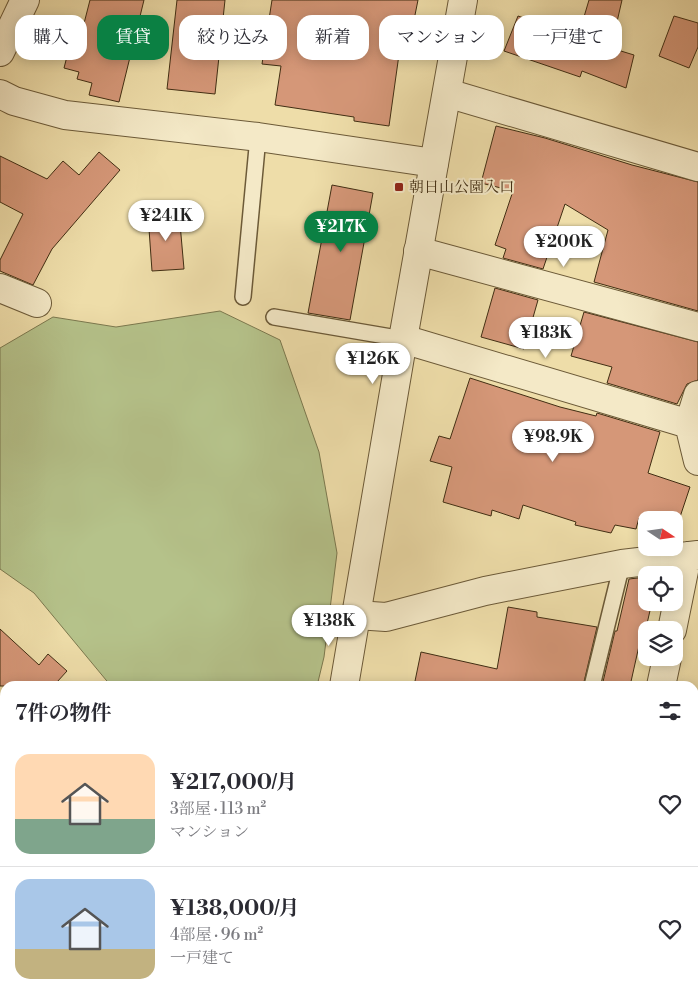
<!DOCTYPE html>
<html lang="ja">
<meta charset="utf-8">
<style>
:root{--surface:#fff;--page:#f2f2f3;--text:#2b2b33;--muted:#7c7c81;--line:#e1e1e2;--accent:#0b8043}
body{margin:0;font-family:"Libre Bodoni","Noto Serif JP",serif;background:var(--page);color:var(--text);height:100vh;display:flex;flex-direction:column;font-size:19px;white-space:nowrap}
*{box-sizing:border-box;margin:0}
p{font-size:16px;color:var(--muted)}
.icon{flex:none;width:28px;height:28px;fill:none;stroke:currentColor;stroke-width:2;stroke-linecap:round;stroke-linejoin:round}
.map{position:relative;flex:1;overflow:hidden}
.details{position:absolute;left:0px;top:681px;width:699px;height:321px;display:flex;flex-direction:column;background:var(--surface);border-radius:15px 15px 0 0;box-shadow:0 2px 12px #0003}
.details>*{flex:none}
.banner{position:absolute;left:15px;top:15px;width:669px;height:45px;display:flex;gap:10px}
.needle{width:32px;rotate:103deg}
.fabs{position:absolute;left:638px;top:511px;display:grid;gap:10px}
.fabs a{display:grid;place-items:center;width:45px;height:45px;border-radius:10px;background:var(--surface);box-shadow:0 2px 12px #0003;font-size:25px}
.price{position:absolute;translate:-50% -42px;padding:0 11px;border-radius:18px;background:#fff;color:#222;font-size:16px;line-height:32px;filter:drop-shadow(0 1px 2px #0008)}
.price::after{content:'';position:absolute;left:50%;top:30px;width:15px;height:11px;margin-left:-8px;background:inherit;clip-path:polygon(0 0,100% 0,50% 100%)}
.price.active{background:var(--accent);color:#fff}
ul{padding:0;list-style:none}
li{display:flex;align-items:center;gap:15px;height:125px;padding:0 15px}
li+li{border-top:1px solid var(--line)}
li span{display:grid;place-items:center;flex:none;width:140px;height:100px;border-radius:15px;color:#555}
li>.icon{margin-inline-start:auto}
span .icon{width:60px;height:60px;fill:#fffc;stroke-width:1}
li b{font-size:21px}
h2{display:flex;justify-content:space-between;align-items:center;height:60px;padding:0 15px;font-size:21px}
.tag{padding:0 18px;border-radius:15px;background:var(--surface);box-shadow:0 2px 12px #0003;font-size:18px;line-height:45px}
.tag.active{background:var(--accent);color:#fff}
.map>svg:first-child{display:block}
</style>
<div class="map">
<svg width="698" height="1002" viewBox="0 0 698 1002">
<rect width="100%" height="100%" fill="#eedda9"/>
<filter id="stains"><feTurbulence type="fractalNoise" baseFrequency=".004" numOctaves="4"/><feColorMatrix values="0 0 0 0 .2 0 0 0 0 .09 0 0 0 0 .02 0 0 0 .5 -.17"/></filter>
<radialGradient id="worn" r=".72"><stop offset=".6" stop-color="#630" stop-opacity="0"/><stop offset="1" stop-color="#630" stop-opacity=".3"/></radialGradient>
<path fill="#b5c28a" stroke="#7b784e" d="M220 311 280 340 319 452 337 553 324 657 317 686H111L34 593 0 569V348L53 317 116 327Z"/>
<path fill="#d59778" stroke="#412e13" d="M90 0H144L119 102 89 95 92 83 77 79 79 72 64 68 71 41 79 43Z
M177 0H225L215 94 167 89Z
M272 0H418L411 35 402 33 389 126 354 121V117L275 105 281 66 262 64Z
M589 0H622L611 48 634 55 626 88 582 71 580 77 504 51 518 16 578 37Z
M674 16 698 23V47L689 68 659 56Z
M496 126 545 138 632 165 698 182V311L594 282 608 230 565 204 543 269 503 258 506 249 495 245 513 191 481 183Z
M99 152 120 170 52 249 33 285 0 271V260L23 214 0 202V156L47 179 63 161 79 175Z
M332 185 373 193 350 320 308 313Z
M179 212 184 269 152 271 148 215Z
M495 288 538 300 524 349 481 337Z
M584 312 698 342V380L687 384 677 404 607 383 612 367 571 356Z
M470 378 560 407 596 416 597 413 660 432 648 473 690 487 676 529 674 528V520H646L639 518 636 529 615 525 611 533 575 525 576 522 523 505 519 519 492 510 491 516 443 502 452 467 430 461 439 436 450 439Z
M646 577V602H652L646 628H643L630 686H602L615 631H617L629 579Z
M508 607 537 612V617L597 627 583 686H414L421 652 497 669Z
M0 629 39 665 48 654 67 671 57 682 62 686H0Z"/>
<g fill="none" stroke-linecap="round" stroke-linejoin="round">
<g stroke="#6c5a38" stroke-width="18">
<path id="service" d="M243 297 258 137
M274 317 403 339
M592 686 622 564"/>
</g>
<g stroke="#6c5a38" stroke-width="30">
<path id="minor" d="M0 52 25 0
M447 93 698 167
M0 94 14 101 65 115 258 137 434 163
M418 251 698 327
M0 288 37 303
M403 339 689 424 698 395
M689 424 698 461
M356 615 386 617 485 591 622 564 698 555
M672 630 687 556
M661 686 667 658
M0 927 5 931
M94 998 100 1002
M596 1002 597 998"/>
</g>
<g stroke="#6c5a38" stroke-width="30">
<path id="tertiary" d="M344 686 403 339 463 0
M290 1002 291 998"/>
</g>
<use href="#service" stroke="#f4e9c7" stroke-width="15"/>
<use href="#minor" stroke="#f4e9c7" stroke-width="28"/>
<use href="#tertiary" stroke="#f4e9c7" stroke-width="28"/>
</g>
<rect fill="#8f2418" stroke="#f4e9c7" stroke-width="2" x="394" y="182" width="10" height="10" rx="2.5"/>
<g text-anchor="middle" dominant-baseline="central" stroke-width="4" stroke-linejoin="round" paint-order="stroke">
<g font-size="15" fill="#412e13" stroke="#f4e9c7" text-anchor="start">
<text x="409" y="187">朝日山公園入口</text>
</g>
</g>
<rect width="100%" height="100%" filter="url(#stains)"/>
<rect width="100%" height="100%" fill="url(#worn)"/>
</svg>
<div class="fabs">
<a><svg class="needle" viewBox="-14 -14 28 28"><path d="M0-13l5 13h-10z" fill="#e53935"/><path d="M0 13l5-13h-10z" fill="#7c7c81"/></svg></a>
<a><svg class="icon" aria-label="locate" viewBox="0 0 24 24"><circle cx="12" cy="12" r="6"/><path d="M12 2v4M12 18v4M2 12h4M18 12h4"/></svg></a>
<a><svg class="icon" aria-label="layers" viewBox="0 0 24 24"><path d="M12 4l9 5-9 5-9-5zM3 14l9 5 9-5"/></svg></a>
</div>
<b class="price" style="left:166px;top:242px">¥241K</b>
<b class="price active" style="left:341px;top:253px">¥217K</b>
<b class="price" style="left:564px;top:268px">¥200K</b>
<b class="price" style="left:546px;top:359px">¥183K</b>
<b class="price" style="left:373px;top:385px">¥126K</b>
<b class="price" style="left:553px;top:463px">¥98.9K</b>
<b class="price" style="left:329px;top:647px">¥138K</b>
<div class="banner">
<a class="tag">購入</a>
<a class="tag active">賃貸</a>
<a class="tag">絞り込み</a>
<a class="tag">新着</a>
<a class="tag">マンション</a>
<a class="tag">一戸建て</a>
</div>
<section class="details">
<h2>7件の物件<svg class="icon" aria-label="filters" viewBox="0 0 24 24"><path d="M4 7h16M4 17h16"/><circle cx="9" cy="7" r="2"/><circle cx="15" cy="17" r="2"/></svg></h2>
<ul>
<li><span style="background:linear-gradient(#ffd9b3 65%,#7fa58c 0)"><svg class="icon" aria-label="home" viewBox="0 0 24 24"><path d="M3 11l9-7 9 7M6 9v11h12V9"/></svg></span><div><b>¥217,000/月</b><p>3部屋 · 113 m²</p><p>マンション</p></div><svg class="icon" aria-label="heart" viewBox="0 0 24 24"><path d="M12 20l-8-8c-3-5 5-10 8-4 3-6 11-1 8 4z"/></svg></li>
<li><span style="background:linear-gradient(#a9c7e8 70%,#c2b280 0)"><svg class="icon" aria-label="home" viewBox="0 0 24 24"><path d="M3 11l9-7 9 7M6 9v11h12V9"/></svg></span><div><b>¥138,000/月</b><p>4部屋 · 96 m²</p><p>一戸建て</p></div><svg class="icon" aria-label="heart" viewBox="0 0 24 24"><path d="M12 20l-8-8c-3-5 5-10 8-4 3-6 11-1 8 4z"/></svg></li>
</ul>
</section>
</div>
